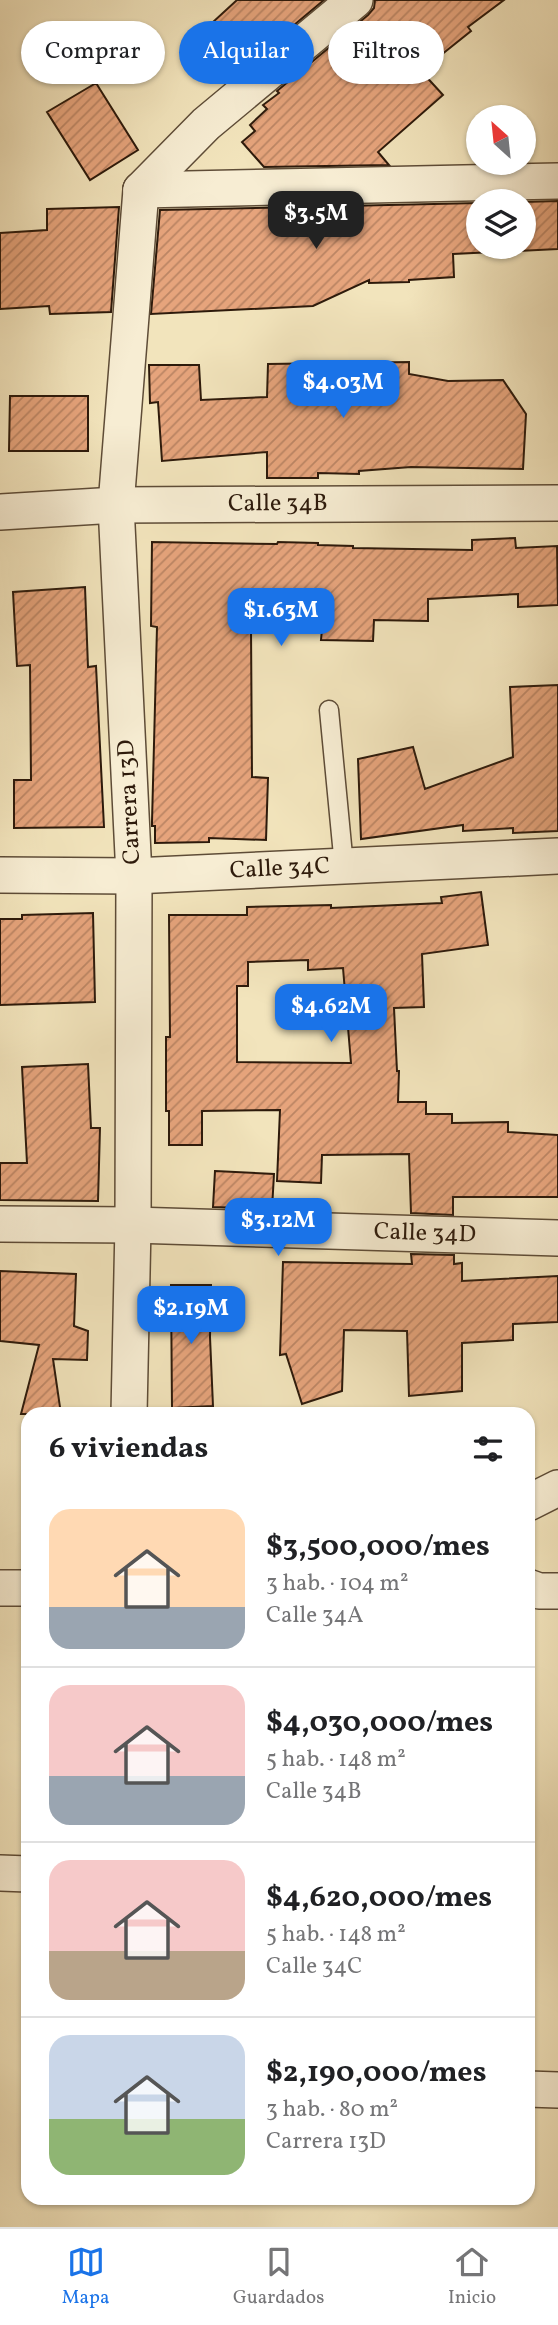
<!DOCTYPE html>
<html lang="es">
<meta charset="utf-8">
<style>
:root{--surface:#fff;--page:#f6f6f6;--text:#202124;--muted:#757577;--line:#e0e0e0;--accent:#1a73e8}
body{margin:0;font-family:Vollkorn,serif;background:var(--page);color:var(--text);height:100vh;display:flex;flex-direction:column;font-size:26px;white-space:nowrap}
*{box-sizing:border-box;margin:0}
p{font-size:23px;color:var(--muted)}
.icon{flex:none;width:38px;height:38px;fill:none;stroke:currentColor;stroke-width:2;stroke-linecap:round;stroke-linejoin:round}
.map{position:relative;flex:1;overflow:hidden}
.drawer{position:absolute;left:21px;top:1407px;width:514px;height:798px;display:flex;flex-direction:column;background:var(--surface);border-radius:21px;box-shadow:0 2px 5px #0004}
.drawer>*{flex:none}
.hud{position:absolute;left:21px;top:21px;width:516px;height:63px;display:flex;gap:14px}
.needle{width:46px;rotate:333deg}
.controls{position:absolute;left:466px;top:105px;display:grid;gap:14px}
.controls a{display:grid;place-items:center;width:70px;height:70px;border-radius:50%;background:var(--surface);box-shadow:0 2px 5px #0004;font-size:35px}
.price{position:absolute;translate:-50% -60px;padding:0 16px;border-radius:14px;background:var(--accent);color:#fff;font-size:23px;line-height:46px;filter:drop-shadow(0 2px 4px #0008)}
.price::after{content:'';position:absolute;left:50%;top:42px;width:21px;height:16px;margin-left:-10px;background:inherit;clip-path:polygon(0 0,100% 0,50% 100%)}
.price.on{background:#222;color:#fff}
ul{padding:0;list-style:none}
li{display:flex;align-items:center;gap:21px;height:175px;padding:0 28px}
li+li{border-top:2px solid var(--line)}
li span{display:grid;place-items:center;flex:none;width:196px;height:140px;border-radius:21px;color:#555}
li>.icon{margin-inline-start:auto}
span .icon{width:84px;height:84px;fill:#fffc;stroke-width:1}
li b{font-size:30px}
h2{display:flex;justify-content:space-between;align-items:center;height:84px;padding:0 28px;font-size:30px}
.chip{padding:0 24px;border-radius:32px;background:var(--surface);box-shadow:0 2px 5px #0004;font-size:24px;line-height:63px}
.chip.on{background:var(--accent);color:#fff}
.tab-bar{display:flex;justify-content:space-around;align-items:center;height:98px;border-top:2px solid var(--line);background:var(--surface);font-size:19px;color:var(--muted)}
.tab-bar a{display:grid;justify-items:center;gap:4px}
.tab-bar .on{color:var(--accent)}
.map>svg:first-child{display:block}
</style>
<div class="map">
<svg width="558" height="2227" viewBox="0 0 558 2227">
<defs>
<pattern id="building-hatch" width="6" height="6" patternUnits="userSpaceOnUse" patternTransform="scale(1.75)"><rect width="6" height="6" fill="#e6a47c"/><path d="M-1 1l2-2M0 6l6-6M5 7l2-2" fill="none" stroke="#bb8564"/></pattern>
</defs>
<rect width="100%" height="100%" fill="#f2e4bc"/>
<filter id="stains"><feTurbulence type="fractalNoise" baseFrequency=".00286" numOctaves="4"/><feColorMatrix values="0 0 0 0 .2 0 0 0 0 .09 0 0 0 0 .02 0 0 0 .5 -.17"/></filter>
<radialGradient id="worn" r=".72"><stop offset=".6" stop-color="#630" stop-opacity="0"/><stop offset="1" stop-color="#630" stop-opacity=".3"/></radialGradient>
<path fill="url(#building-hatch)" stroke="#2d1a0b" stroke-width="2" fill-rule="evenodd" d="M237 0H324L250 62 213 22Z
M375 0H504L468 27 471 31 421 71 443 95 378 152 389 165 264 167 242 142 255 131 250 125 267 109 263 105 279 93 277 91 368 15 374 8Z
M96 83 138 150 90 180 47 112Z
M558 201V249L453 254 454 277 409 280V282L369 283V280L313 306 151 314 160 210 478 203V247H523V202Z
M119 207 111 312 50 314 49 306 0 309V233L47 230V209Z
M409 362V374L448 381 503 380 526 414 523 469 411 467 359 471V474L318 473V478H267V452L162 461 158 402 150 403 149 365H199L201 400 267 397 268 364Z
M10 396H88V451H9Z
M515 538 516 548 557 546 558 605 518 607V594L428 599V621L374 620 373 641 321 640 322 629 251 628 252 777 268 778 266 840 209 838V842L155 843V826H152V822L157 627 151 626 152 542 277 544 278 542 318 543V545L353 546V548L472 550V540Z
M85 587 88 667 96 666 104 827 14 828V780H31L30 665 17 666 13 592Z
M558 685V831L513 833V828L463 831V825L361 839 358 759 413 747 425 789 513 757 510 687Z
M481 892 488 945 422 954 424 1007 394 1008 397 1071H399L398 1102H426V1114H452V1123L508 1122V1132L558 1135V1197H453V1215L411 1213 409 1154 322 1155 321 1183 277 1181 280 1110 202 1111V1145H169V1111H166V1037H170L169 915H247V907L331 905V908L442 903 441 897ZM308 960V970L343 968 351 1063 237 1062V986H248V962Z
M93 913 95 1002 0 1005V919H22V915Z
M88 1064 91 1128H100L98 1201 0 1200V1163H27L22 1067Z
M215 1171 274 1174 272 1209 213 1207Z
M411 1254 454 1255V1264L462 1263V1281L558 1276V1322L513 1324V1340L462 1343V1391L409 1396 407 1331 344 1330 342 1391 302 1404 286 1354 280 1355 283 1262 412 1264Z
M0 1271 76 1274 74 1326 88 1331 87 1360 53 1359 61 1414H21L39 1345 0 1341Z
M171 1285H211L210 1337 213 1406 172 1408Z"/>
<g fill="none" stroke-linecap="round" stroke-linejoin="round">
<g stroke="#5e4c37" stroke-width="21">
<path id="lane" d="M329 710 344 866"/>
</g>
<g stroke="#5e4c37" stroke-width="38">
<g id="street">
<path d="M141 190 558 181"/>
<path d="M141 190 206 124 355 0"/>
<path id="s1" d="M0 512 116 505 558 503"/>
<path id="s2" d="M0 875 134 876 558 856"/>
<path id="s3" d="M0 1224 133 1225 558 1238"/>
<path d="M129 1414 133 1225 134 876 116 505 141 190"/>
<path d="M528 1503 558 1488"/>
<path d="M528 1587 539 1591H558"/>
<path d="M0 1588H28"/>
<path d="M0 1873 28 1874"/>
<path d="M528 2089 558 2090"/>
</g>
</g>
<use href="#lane" stroke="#f7edd3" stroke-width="18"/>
<use href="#street" stroke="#f7edd3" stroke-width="35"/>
</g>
<g text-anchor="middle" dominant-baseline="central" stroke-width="6" stroke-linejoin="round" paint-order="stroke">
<g font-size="24" fill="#2d1a0b" stroke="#f7edd3">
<text stroke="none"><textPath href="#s1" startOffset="278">Calle 34B</textPath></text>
<text transform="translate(130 802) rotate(-93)">Carrera 13D</text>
<text stroke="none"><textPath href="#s2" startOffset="280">Calle 34C</textPath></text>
<text stroke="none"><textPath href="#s3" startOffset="425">Calle 34D</textPath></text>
</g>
</g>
<rect width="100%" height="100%" filter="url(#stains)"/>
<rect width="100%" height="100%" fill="url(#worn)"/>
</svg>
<div class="controls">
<a><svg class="needle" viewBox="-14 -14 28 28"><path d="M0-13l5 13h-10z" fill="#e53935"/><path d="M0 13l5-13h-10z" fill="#757577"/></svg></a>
<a><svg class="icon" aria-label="layers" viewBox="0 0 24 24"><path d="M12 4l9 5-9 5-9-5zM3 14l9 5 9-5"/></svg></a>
</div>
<b class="price on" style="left:316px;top:251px">$3.5M</b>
<b class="price" style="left:343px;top:420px">$4.03M</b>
<b class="price" style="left:281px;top:648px">$1.63M</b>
<b class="price" style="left:331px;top:1044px">$4.62M</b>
<b class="price" style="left:278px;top:1258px">$3.12M</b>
<b class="price" style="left:191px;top:1346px">$2.19M</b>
<div class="hud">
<a class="chip">Comprar</a>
<a class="chip on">Alquilar</a>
<a class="chip">Filtros</a>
</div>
<section class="drawer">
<h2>6 viviendas<svg class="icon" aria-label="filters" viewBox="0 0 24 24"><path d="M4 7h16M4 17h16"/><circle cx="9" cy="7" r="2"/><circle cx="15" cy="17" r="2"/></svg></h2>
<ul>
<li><span style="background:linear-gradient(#ffd9b3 70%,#9aa5b1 0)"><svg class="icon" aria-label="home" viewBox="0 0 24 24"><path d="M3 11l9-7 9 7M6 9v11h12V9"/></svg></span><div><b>$3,500,000/mes</b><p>3 hab. · 104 m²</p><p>Calle 34A</p></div></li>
<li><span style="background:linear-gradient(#f6c9c9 65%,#9aa5b1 0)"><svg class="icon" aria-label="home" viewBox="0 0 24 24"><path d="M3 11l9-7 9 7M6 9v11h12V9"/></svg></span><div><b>$4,030,000/mes</b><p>5 hab. · 148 m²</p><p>Calle 34B</p></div></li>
<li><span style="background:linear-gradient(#f6c9c9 65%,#b9a48a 0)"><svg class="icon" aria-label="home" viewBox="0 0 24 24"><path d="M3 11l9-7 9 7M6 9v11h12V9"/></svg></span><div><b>$4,620,000/mes</b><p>5 hab. · 148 m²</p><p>Calle 34C</p></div></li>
<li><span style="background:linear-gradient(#c9d6e8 60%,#8fb573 0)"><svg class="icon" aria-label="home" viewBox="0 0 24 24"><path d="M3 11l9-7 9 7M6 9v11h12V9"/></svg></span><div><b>$2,190,000/mes</b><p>3 hab. · 80 m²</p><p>Carrera 13D</p></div></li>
</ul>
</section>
</div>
<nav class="tab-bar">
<a class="on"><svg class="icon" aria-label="map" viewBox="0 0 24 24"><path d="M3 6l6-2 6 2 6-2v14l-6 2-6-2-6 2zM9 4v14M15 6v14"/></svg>Mapa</a>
<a><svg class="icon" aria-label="saved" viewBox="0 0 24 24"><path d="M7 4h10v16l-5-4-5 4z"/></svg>Guardados</a>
<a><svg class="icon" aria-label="home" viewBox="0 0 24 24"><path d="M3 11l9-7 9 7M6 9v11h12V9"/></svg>Inicio</a>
</nav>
